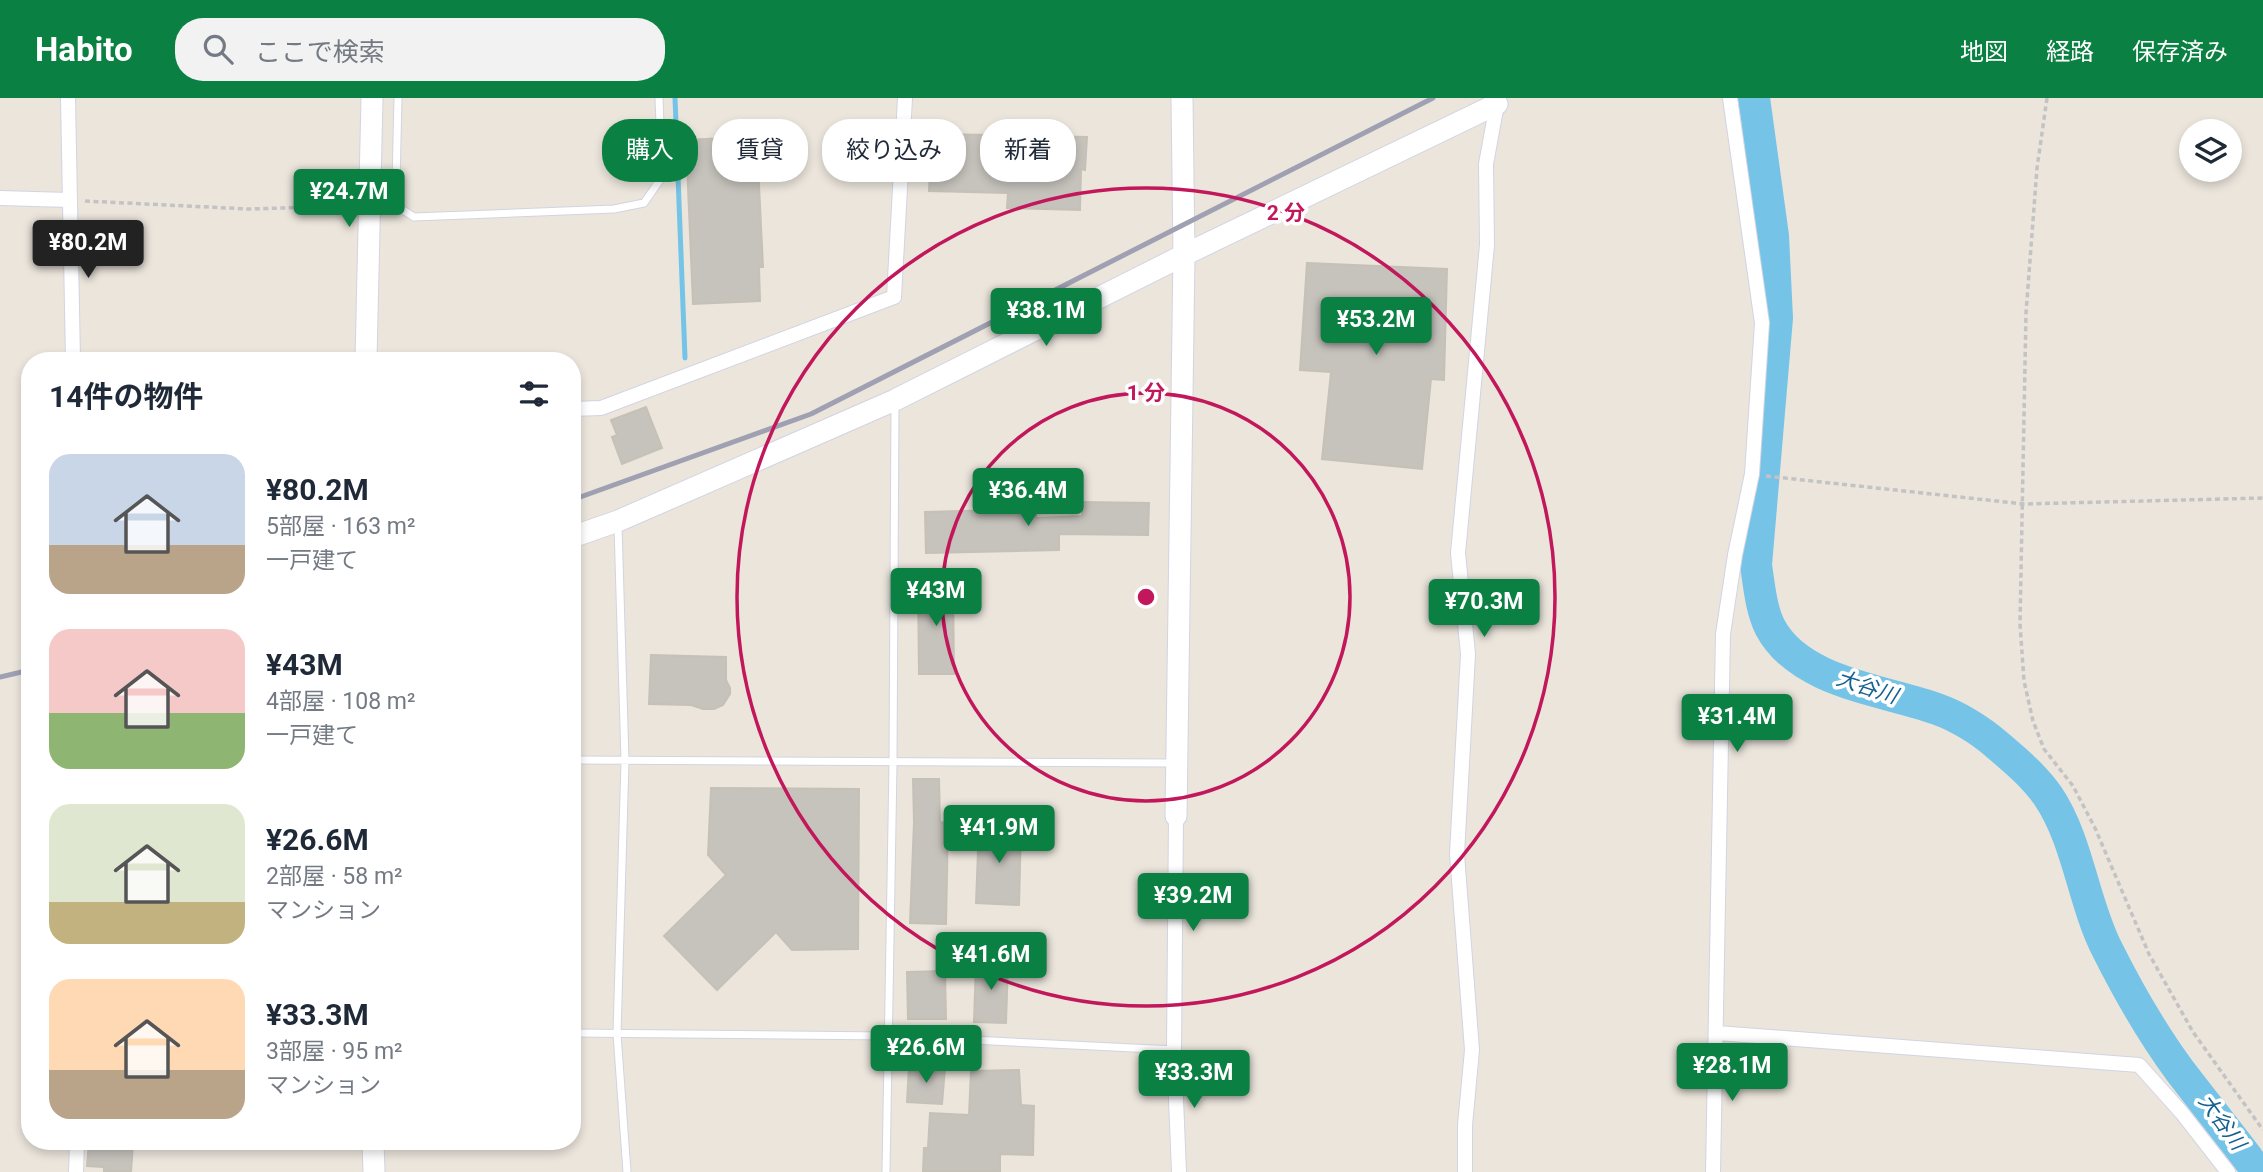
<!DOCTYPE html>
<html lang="ja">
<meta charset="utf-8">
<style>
:root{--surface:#fff;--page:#f2f2f3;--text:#1f2937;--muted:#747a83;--accent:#0b8043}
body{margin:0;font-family:Roboto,"Noto Sans JP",sans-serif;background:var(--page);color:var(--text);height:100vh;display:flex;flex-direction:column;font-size:26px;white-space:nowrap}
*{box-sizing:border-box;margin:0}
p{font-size:23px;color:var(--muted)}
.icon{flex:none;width:38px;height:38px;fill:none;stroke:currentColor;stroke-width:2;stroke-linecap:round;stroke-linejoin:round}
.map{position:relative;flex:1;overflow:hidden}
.sheet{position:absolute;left:21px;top:254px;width:560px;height:798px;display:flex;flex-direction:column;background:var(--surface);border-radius:28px;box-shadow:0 4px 10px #0003}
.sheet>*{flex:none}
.top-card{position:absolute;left:602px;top:21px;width:665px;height:63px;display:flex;gap:14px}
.tools{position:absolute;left:2179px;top:21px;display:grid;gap:14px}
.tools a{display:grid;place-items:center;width:63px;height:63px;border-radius:50%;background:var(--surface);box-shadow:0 4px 10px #0003;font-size:35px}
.price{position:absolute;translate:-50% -60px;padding:0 16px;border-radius:7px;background:var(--accent);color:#fff;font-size:23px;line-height:46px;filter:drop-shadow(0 2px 4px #0008)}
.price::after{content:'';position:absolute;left:50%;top:42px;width:21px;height:16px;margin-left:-10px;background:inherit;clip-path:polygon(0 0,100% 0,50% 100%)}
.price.selected{background:#222;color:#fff}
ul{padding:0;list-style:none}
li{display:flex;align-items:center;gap:21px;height:175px;padding:0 28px}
li span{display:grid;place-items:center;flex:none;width:196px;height:140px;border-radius:21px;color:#555}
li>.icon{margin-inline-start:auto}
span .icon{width:84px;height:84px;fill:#fffc;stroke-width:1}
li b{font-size:30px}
h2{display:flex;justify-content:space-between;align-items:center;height:84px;padding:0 28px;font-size:30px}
.pill{padding:0 24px;border-radius:28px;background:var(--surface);box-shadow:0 4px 10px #0003;font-size:24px;line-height:63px}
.pill.selected{background:var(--accent);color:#fff}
header{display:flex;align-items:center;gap:42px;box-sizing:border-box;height:98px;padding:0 35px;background:var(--accent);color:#fff}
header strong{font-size:33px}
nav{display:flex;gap:38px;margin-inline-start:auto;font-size:24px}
.search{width:490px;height:63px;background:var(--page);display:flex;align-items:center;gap:18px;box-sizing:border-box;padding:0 24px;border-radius:28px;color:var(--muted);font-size:26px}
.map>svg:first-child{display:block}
</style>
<header>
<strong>Habito</strong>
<div class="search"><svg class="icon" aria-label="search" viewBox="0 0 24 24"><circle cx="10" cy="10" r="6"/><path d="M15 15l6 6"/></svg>ここで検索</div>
<nav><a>地図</a><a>経路</a><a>保存済み</a></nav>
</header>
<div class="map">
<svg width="2263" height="1074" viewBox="0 0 2263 1074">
<rect width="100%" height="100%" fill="#ebe5dc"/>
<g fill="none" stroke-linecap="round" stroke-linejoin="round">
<path stroke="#75c3e7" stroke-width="5" d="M675 0 685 260"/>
<path stroke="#75c3e7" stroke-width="32" d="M1754 0 1773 138 1777 220 1756 467C1759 487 1761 511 1770 529 1799 585 1885 592 1937 611 1957 618 1980 632 1996 646 2015 662 2034 678 2048 698 2078 742 2083 804 2107 851 2128 893 2152 935 2180 973 2206 1007 2233 1040 2258 1074"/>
</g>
<path fill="#c6c2bc" stroke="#c6c1b6" stroke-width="2" d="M938 36 1087 39 1085 72 1081 71 1080 112 1007 110 1008 95 929 93 930 68H937Z
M747 39 748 68 758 67 763 169H759L760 203 693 206 686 42Z
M1307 165 1447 171 1444 282 1431 281 1422 371 1322 361 1331 274 1300 272Z
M646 309 662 350 622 366 612 339 617 337 611 322Z
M1082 404 1149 405 1148 437 1059 436V452L926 455 925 414 1036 411V420L1082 418Z
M918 485H953L954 576H919Z
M651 557 726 559V582L730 590V596L723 607 714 611H703L691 607 649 606Z
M913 681H939L940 724 948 725 946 826 910 825 914 724Z
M711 690 859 691 858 851 792 852 776 834 717 892 664 838 726 777 708 757Z
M979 727 1021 729 1019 807 976 805Z
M976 863 1008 864 1006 925 974 924Z
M945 873 946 921H908L907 874Z
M909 968 945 970 942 1006 907 1004Z
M1019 972 1021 1007 1034 1008 1033 1057 1000 1056V1074H923L924 1050H928L930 1015 969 1017 971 973Z
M89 1043 133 1046 131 1074H104V1069L87 1068Z"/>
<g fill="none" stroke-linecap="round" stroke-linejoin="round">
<g stroke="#d2d4e2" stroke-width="9">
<path id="lane" d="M398 0 396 85 400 110 414 119 614 111 644 105 662 79 659 0
M618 428 625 663 617 936 627 1074
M572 662 1174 665
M572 935 889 938 1174 952
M886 1074 893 666 895 306"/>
</g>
<g stroke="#d2d4e2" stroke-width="16">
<path id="street" d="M68 0 73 262
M0 100 69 102
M572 311 601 310 894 199 905 0
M1176 718 1174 952 1179 1074
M1717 935 2139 967 2182 1015 2228 1074
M76 1074 77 1043
M1465 1074V1027L1472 952 1457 756 1468 556 1458 455 1487 147 1486 66 1497 6
M1713 1074 1723 536 1735 457 1752 376 1762 225 1730 0"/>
</g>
<g stroke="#d2d4e2" stroke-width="23">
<path id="secondary" d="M366 262 372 0
M572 439 618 423 895 302 1184 157 1497 6
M1176 718 1184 157 1182 0
M373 1043 374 1074"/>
</g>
<path stroke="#c3c3c3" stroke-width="3.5" stroke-dasharray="5 3.5" stroke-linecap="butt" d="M2047 0 2037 70 2026 215 2020 526 2024 583 2033 623 2044 651 2073 688 2095 730 2149 856 2193 934 2263 1032
M85 103 248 111 353 108
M1766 378 2024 406 2263 400"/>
<use href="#lane" stroke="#fff" stroke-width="7"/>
<use href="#street" stroke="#fff" stroke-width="14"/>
<use href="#secondary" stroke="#fff" stroke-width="21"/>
<path stroke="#9fa1b3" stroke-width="5" d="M572 402 811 316 1433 0
M0 579 30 572"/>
</g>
<g fill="none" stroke="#c2185b" stroke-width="3.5">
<circle cx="1146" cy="499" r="204"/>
<circle cx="1146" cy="499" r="409"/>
</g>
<g text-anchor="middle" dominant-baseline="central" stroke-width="7" stroke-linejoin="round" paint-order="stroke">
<g font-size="21" font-style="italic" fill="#156192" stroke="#fff">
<text transform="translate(1867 589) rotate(18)">大谷川</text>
<text transform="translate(2222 1024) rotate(54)">大谷川</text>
</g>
</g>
<circle cx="1146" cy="499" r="10" fill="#c2185b" stroke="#fff" stroke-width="3.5"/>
<g font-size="21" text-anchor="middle" font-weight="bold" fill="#c2185b" stroke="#fff" stroke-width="7" stroke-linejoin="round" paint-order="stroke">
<text x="1286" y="122">2 分</text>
<text x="1146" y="302">1 分</text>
</g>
</svg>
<div class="tools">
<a><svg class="icon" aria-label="layers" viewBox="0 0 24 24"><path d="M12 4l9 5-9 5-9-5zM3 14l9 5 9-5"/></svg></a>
</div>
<b class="price" style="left:349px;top:131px">¥24.7M</b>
<b class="price selected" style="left:88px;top:182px">¥80.2M</b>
<b class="price" style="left:1046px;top:250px">¥38.1M</b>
<b class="price" style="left:1376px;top:259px">¥53.2M</b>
<b class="price" style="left:1028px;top:430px">¥36.4M</b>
<b class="price" style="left:936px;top:530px">¥43M</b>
<b class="price" style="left:1484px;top:541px">¥70.3M</b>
<b class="price" style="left:1737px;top:656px">¥31.4M</b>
<b class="price" style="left:999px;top:767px">¥41.9M</b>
<b class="price" style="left:1193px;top:835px">¥39.2M</b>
<b class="price" style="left:991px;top:894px">¥41.6M</b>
<b class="price" style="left:926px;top:987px">¥26.6M</b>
<b class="price" style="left:1732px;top:1005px">¥28.1M</b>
<b class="price" style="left:1194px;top:1012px">¥33.3M</b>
<div class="top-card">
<a class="pill selected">購入</a>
<a class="pill">賃貸</a>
<a class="pill">絞り込み</a>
<a class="pill">新着</a>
</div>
<section class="sheet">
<h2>14件の物件<svg class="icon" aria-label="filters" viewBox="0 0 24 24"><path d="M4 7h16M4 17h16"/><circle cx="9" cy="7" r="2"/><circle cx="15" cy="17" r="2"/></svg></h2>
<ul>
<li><span style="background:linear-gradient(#c9d6e8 65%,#b9a48a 0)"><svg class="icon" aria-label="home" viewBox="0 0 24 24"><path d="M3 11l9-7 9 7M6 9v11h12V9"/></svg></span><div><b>¥80.2M</b><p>5部屋 · 163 m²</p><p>一戸建て</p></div></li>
<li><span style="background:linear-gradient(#f6c9c9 60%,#8fb573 0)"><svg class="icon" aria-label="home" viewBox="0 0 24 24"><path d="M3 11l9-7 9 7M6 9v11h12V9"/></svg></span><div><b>¥43M</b><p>4部屋 · 108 m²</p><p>一戸建て</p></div></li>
<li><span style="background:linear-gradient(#dfe7d0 70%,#c2b280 0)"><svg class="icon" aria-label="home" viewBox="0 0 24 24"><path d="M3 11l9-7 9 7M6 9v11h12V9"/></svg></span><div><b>¥26.6M</b><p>2部屋 · 58 m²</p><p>マンション</p></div></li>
<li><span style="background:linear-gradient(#ffd9b3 65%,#b9a48a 0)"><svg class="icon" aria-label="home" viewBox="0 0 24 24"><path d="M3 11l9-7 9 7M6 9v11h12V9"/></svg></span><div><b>¥33.3M</b><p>3部屋 · 95 m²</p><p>マンション</p></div></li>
</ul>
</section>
</div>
